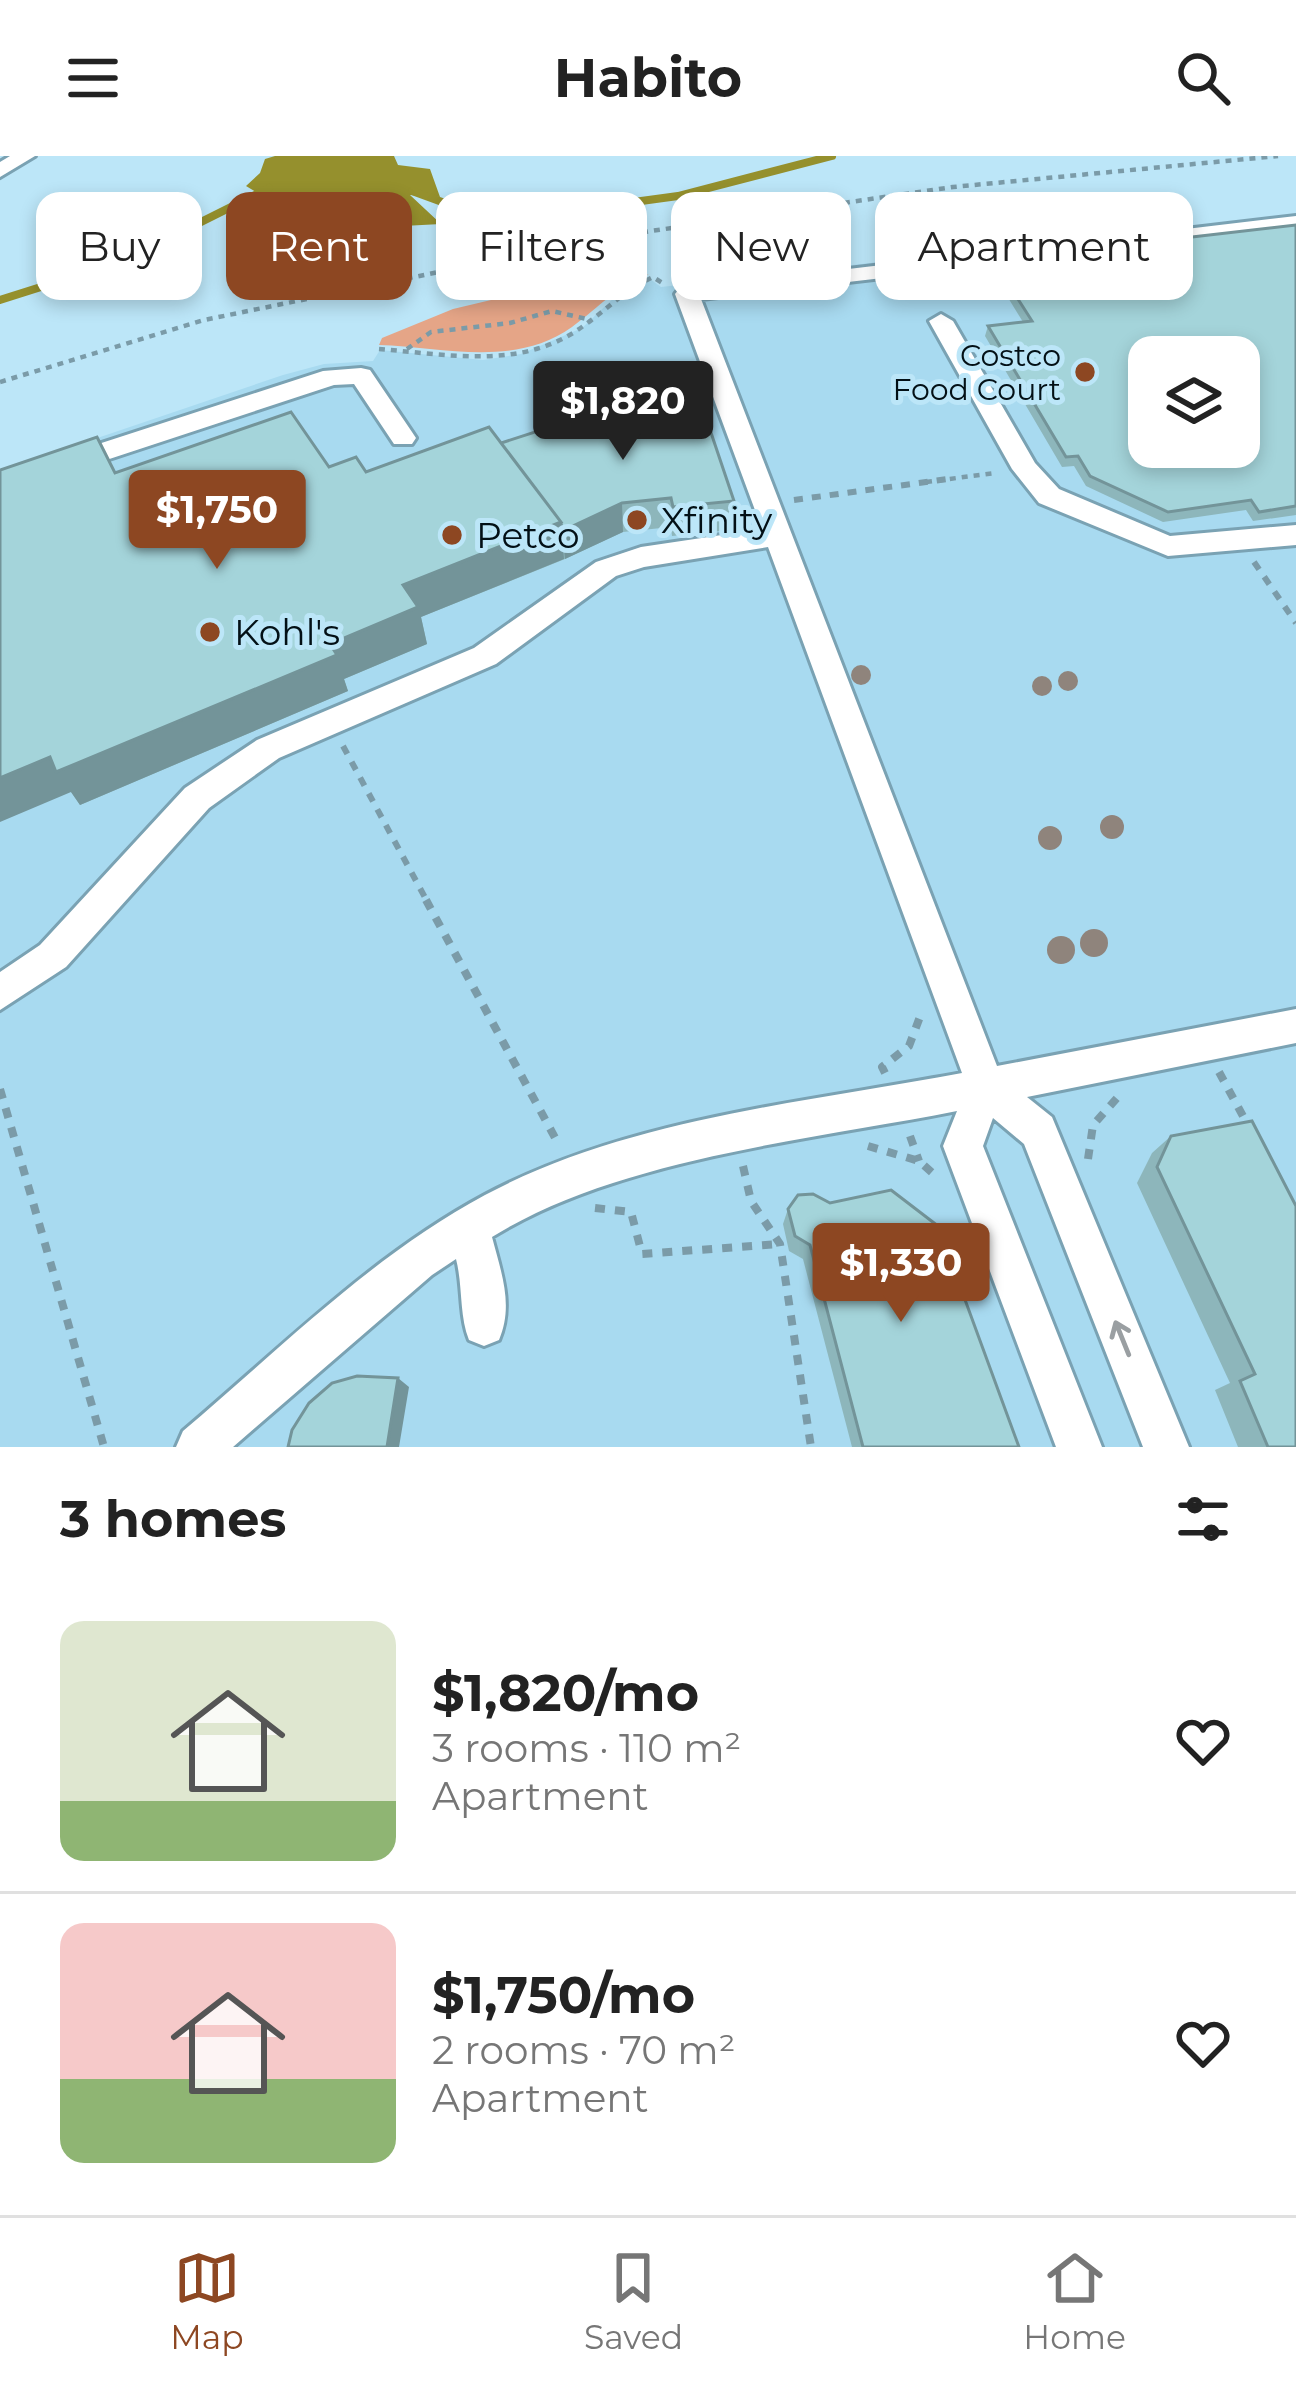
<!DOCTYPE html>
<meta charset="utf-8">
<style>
:root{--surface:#fff;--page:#f6f6f6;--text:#222;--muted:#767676;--line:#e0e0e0;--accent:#8d4722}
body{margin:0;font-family:Montserrat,sans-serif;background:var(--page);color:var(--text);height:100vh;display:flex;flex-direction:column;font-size:45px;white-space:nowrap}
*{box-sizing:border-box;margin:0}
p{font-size:39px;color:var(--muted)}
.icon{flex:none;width:66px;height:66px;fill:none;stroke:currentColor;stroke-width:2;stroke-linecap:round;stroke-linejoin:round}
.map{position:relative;height:1291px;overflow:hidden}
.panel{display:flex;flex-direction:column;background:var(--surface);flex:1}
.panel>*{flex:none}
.guide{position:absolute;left:36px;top:36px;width:1224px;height:108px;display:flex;gap:24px}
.fabs{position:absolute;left:1128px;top:180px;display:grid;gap:24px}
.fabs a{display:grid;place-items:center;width:132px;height:132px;border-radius:24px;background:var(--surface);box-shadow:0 6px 18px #0003;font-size:60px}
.price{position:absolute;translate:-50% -102px;padding:0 27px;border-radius:12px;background:var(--accent);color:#fff;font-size:39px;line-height:78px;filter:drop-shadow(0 3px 6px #0008)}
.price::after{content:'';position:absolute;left:50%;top:72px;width:36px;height:27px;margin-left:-18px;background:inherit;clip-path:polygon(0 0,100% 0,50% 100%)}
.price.selected{background:#222;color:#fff}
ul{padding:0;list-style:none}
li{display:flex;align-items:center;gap:36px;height:300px;padding:0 60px}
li+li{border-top:3px solid var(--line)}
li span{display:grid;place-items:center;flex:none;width:336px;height:240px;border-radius:24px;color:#555}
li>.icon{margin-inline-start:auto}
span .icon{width:144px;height:144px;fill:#fffc;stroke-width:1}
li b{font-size:51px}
h2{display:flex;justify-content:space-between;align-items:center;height:144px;padding:0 60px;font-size:51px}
.chip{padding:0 42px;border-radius:24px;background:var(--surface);box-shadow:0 6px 18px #0003;font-size:42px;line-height:108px}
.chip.selected{background:var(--accent);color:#fff}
header{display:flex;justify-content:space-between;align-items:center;height:156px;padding:0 60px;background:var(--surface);font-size:54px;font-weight:700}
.tab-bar{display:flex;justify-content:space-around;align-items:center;height:168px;border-top:3px solid var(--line);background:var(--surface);font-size:33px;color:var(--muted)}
.tab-bar a{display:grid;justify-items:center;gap:6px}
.tab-bar .selected{color:var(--accent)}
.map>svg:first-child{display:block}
</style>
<header><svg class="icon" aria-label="menu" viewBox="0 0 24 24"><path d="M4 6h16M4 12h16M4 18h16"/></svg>Habito<svg class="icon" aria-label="search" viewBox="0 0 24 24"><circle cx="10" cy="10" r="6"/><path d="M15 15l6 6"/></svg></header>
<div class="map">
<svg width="1296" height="1291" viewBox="0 0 1296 1291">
<rect width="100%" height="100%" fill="#bce6f8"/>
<path fill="#a8daf0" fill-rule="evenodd" d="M1296 58V1291H0V315L283 219 324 208 373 205 380 194 483 204 521 198 582 172 616 140 650 123 661 131ZM1149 201H1239V291H1149Z"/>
<path fill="#e5a587" d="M649 118C612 134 603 148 572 171 515 212 443 191 379 189L382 182 453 153 491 144 585 135Z"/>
<path fill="#95902d" d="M275 0H394L398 9 430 13 440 41 410 39 441 68 346 73 302 87 274 47 246 30 260 17 265 3Z"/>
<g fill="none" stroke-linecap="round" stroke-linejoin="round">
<path stroke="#95902d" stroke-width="8" d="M412 35 464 54 597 51 678 40 832 0
M0 144 123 105 269 32"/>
<g stroke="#7aa2b3" stroke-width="6">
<path id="minor" d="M10 0H35L0 21V6Z
M1296 60V74L701 143 997 910 1296 853V887L1027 941 1052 961 1189 1291H1143L1024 988 993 962 983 990 1102 1291H1056L943 990 957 955C811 984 619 1002 492 1081 501 1116 514 1149 499 1184L484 1190 469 1184C459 1159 463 1130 456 1103L432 1119 233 1291H176L183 1275C280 1193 373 1099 485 1039 629 962 803 947 962 917L768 391 644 411 616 420 496 508 279 602 209 652 66 811 0 854V816L40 789 185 632 257 584 474 492 596 406 641 391 762 373 675 138 679 133Z
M941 158 953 165 1035 307 1059 333 1170 380 1296 369V389L1168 400 1039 347 1012 313 929 165Z
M361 212 370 214 412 276 416 282 412 288H394L354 228 334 229 0 339V320L323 215Z"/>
</g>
<path stroke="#7b9ba8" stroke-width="4.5" stroke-dasharray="6 6" stroke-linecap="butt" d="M379 193C444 198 514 213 573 177 597 162 617 141 641 127L653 121 664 128
M407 193 431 176 510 167 552 155 591 164
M0 226 204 164 610 81 953 31 1278 0
M926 326 995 317"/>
<path stroke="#7b9ba8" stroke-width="6" stroke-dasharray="9 9" stroke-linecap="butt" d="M794 344 948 323
M1254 406 1296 467
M343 590 428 747"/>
<path stroke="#7b9ba8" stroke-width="8" stroke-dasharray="10 10" stroke-linecap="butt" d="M426 744 559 989
M1219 916 1250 973
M885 917 882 911 909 890 921 858
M0 933 104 1291
M910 980 919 1005
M868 990 919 1005 936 1020
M1088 1003 1093 969 1117 942
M743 1010 751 1045 780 1088 811 1291
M595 1052 631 1056 642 1098 780 1088"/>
<use href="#minor" fill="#fff" fill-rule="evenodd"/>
</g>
<g fill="#8f847c">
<circle cx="861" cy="519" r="10"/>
<circle cx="1068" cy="525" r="10"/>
<circle cx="1042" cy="530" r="10"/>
<circle cx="1112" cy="671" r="12"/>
<circle cx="1050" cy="682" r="12"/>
<circle cx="1094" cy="787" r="14"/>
<circle cx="1061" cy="794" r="14"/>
</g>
<path fill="#8db6bb" d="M1296 69V359L1253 365 1246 354 1163 366 1086 330 1074 310 1062 311 985 180 988 170 1023 166 991 114 993 104Z
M501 287 734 345 731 374 672 380 671 371 623 376 565 403 421 461 427 488 344 523 348 535 80 649 71 636 115 317 329 311 366 316Z
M1171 980 1296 1291H1238L1215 1234 1230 1227 1137 1027 1152 997Z
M788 1053 1019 1291H852L803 1103 789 1095 783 1068Z"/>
<path fill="#739499" d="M622 347 623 376 565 403 562 375Z
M561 366 564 403 421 461 427 488 344 523 348 535 80 649 71 636 0 666V622L330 488 403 429Z
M398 1222 409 1231 399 1291H387Z"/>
<path fill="#a4d4da" stroke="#739499" stroke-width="3" fill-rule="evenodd" d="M1296 69V350L1259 356 1251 344 1168 356 1090 320 1078 300 1066 301 988 170 1032 165 993 104ZM1149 201H1239V291H1149Z
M702 250 734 345 673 351 671 342 622 347 562 375 561 366 501 287 572 264Z
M291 256 329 311 356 301 366 316 489 271 561 366 403 429 418 451 330 488 337 499 56 616 50 601 0 622V314L97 281 115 317Z
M1252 965 1296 1050V1291H1268L1240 1225 1255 1218 1157 1011 1171 980Z
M891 1034 938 1070 1019 1291H863L810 1089 795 1080 788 1053 798 1039 813 1038 830 1047Z
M357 1220 398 1222 387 1291H288L292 1274 309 1247 332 1227Z"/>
<defs><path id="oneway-shaft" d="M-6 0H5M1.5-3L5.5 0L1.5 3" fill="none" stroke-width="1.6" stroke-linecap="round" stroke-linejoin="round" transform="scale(3)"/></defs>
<use stroke="#9a9fa2" href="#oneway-shaft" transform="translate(1122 1182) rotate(-112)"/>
<g fill="#8d4722" stroke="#bce6f8" stroke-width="4.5">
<circle cx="1085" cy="216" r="12"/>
<circle cx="637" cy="364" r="12"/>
<circle cx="452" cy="379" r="12"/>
<circle cx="210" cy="476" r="12"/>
</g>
<g text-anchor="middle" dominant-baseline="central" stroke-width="10" stroke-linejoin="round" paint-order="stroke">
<g font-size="30" fill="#031016" stroke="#bce6f8" text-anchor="end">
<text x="1061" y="199">Costco<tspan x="1061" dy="34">Food Court</tspan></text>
</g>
<g font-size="36" fill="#031016" stroke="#bce6f8" text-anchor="start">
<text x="661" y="364">Xfinity</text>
<text x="476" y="379">Petco</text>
<text x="234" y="476">Kohl's</text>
</g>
</g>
</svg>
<div class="fabs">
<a><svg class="icon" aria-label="layers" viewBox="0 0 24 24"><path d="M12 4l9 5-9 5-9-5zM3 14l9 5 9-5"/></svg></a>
</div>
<b class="price selected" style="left:623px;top:307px">$1,820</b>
<b class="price" style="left:217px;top:416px">$1,750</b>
<b class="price" style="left:901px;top:1169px">$1,330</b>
<div class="guide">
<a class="chip">Buy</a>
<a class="chip selected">Rent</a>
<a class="chip">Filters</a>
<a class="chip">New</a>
<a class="chip">Apartment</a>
</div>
</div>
<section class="panel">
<h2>3 homes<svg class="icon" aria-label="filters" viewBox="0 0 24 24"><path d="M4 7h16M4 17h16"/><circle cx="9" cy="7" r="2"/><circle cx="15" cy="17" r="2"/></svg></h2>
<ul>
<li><span style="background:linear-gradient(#dfe7d0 75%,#8fb573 0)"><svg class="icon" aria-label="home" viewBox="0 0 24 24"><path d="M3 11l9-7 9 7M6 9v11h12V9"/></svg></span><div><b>$1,820/mo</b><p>3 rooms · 110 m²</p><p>Apartment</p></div><svg class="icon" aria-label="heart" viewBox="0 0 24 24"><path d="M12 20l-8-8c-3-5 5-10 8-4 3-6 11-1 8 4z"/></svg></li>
<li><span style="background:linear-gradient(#f6c9c9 65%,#8fb573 0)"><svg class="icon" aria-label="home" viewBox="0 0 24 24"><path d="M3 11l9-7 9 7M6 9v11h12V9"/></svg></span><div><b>$1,750/mo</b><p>2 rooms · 70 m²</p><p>Apartment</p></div><svg class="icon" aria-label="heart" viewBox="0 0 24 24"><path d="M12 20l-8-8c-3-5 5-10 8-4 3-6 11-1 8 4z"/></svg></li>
</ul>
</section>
<nav class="tab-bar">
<a class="selected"><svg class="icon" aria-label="map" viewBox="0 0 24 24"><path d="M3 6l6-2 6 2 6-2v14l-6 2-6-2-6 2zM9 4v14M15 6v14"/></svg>Map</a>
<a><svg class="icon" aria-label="saved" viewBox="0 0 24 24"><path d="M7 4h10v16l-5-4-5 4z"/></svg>Saved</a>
<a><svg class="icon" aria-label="home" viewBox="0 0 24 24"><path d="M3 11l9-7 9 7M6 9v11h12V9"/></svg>Home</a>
</nav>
